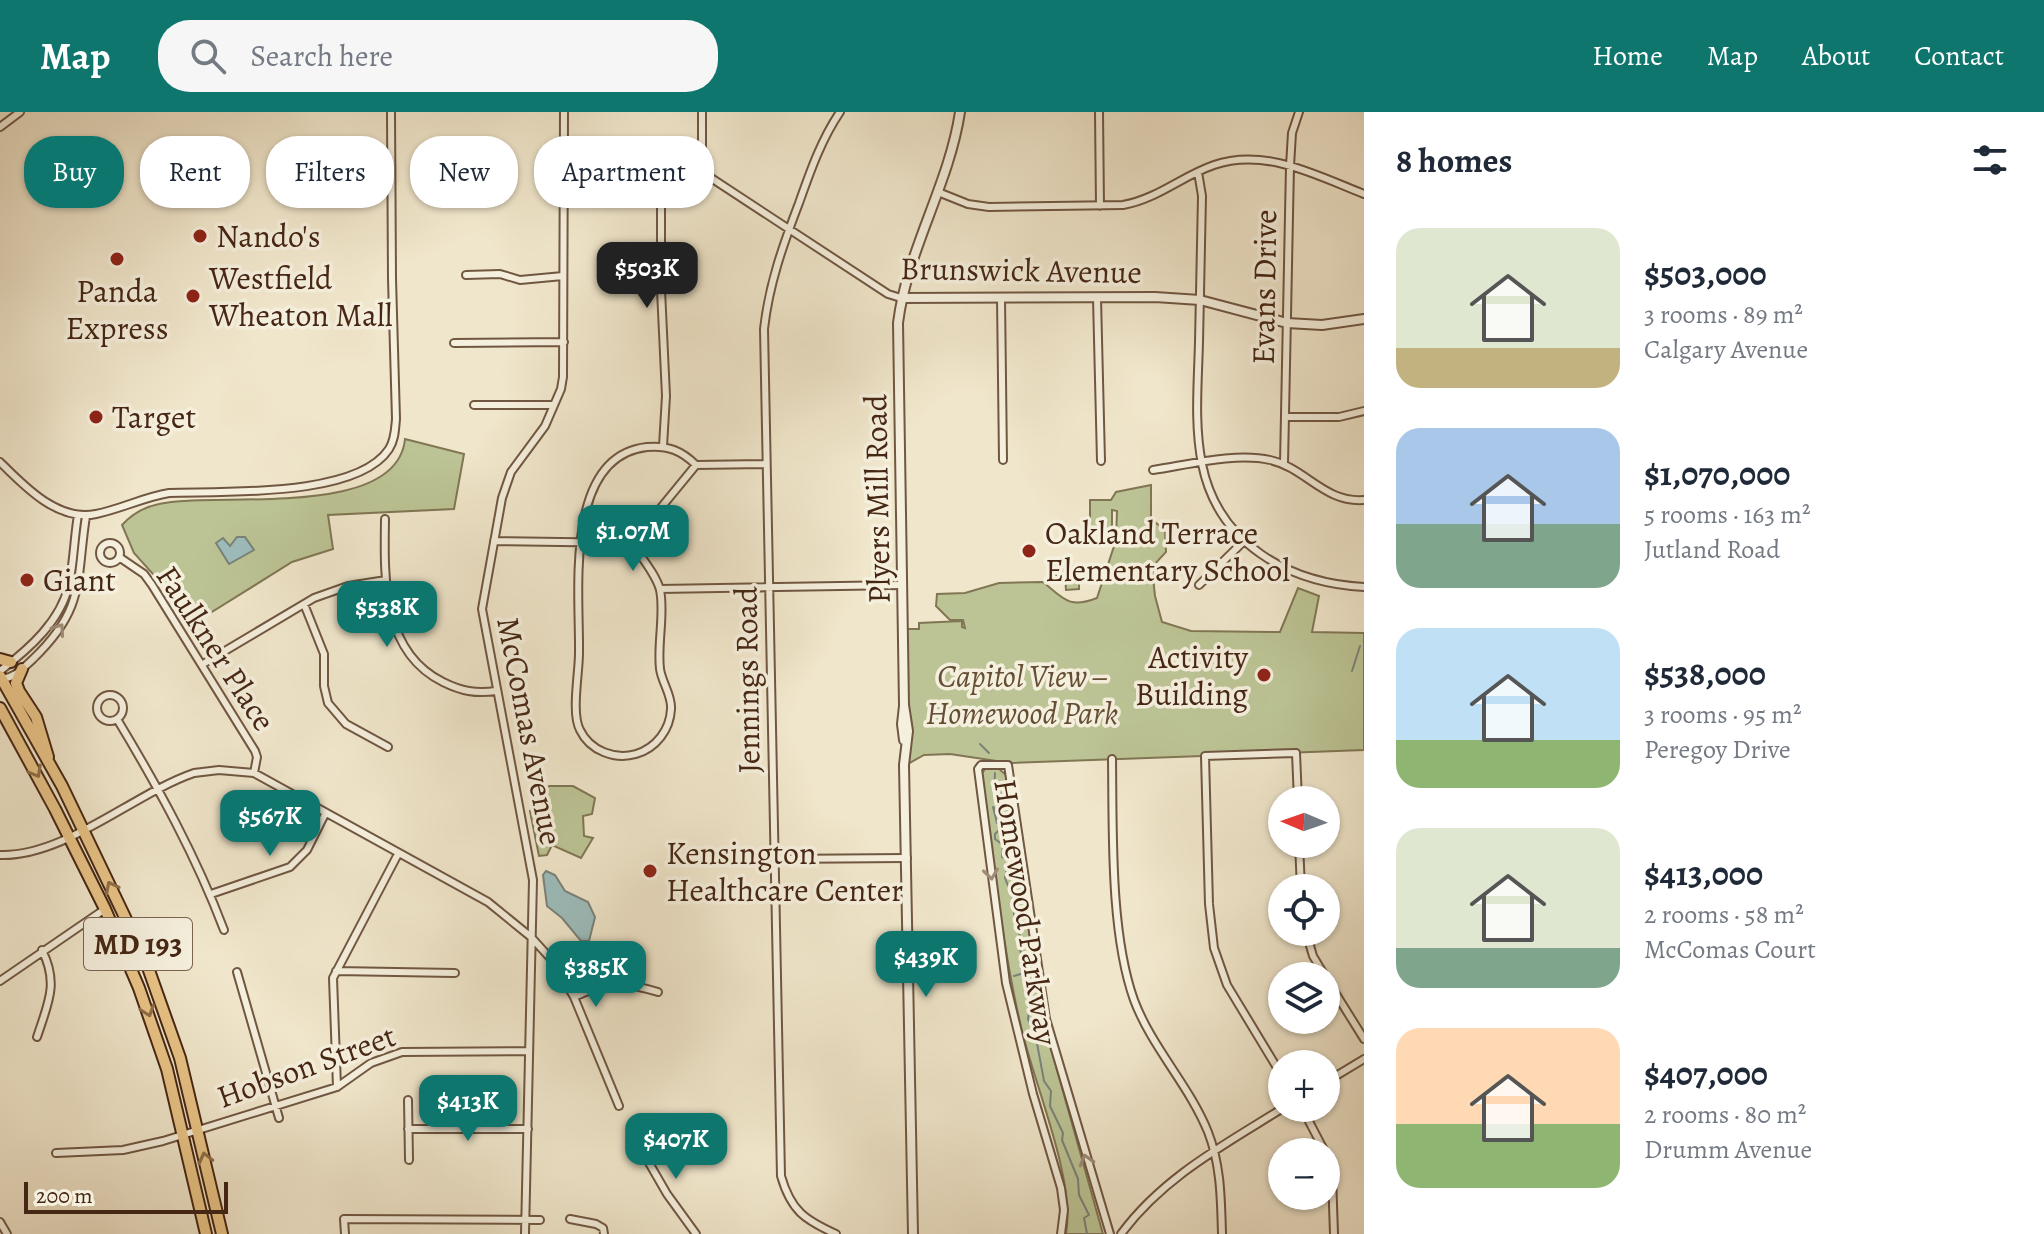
<!DOCTYPE html>
<meta charset="utf-8">
<style>
:root{--surface:#fff;--page:#f6f6f7;--text:#1f2937;--muted:#747a83;--accent:#0f766e}
body{margin:0;font-family:Alegreya,serif;background:var(--page);color:var(--text);height:100vh;display:flex;flex-direction:column;font-size:30px;white-space:nowrap}
*{box-sizing:border-box;margin:0}
p{font-size:26px;color:var(--muted)}
.icon{flex:none;width:44px;height:44px;fill:none;stroke:currentColor;stroke-width:2;stroke-linecap:round;stroke-linejoin:round}
.map{position:relative;flex:1;overflow:hidden}
.panel{display:flex;flex-direction:column;background:var(--surface);width:680px}
.panel>*{flex:none}
.top-card{position:absolute;left:24px;top:24px;width:760px;height:72px;display:flex;gap:16px}
.needle{width:52px;rotate:272deg}
.tools{position:absolute;left:1268px;top:674px;display:grid;gap:16px}
.tools a{display:grid;place-items:center;width:72px;height:72px;border-radius:50%;background:var(--surface);box-shadow:0 2px 6px #0004;font-size:40px}
.scale{position:absolute;left:24px;bottom:20px;width:204px;box-sizing:border-box;padding-left:8px;border:4px solid #462714;border-top:0;font-size:22px;line-height:28px;white-space:nowrap;color:#462714;-webkit-text-stroke:6px #f5efdd;paint-order:stroke}
.price{position:absolute;translate:-50% -68px;padding:0 18px;border-radius:16px;background:var(--accent);color:#fff;font-size:26px;line-height:52px;filter:drop-shadow(0 2px 4px #0008)}
.price::after{content:'';position:absolute;left:50%;top:48px;width:24px;height:18px;margin-left:-12px;background:inherit;clip-path:polygon(0 0,100% 0,50% 100%)}
.price.on{background:#222;color:#fff}
ul{padding:0;list-style:none}
li{display:flex;align-items:center;gap:24px;height:200px;padding:0 32px}
li span{display:grid;place-items:center;flex:none;width:224px;height:160px;border-radius:24px;color:#555}
li>.icon{margin-inline-start:auto}
span .icon{width:96px;height:96px;fill:#fffc;stroke-width:1}
li b{font-size:34px}
h2{display:flex;justify-content:space-between;align-items:center;height:96px;padding:0 32px;font-size:34px}
.pill{padding:0 28px;border-radius:32px;background:var(--surface);box-shadow:0 2px 6px #0004;font-size:28px;line-height:72px}
.pill.on{background:var(--accent);color:#fff}
header{display:flex;align-items:center;gap:48px;box-sizing:border-box;height:112px;padding:0 40px;background:var(--accent);color:#fff}
header strong{font-size:38px}
nav{display:flex;gap:44px;margin-inline-start:auto;font-size:28px}
.search{width:560px;height:72px;background:var(--page);display:flex;align-items:center;gap:20px;box-sizing:border-box;padding:0 28px;border-radius:32px;color:var(--muted);font-size:30px}
main{display:flex;flex:1;min-height:0}
.map>svg:first-child{display:block}
</style>
<header>
<strong>Map</strong>
<div class="search"><svg class="icon" aria-label="search" viewBox="0 0 24 24"><circle cx="10" cy="10" r="6"/><path d="M15 15l6 6"/></svg>Search here</div>
<nav><a>Home</a><a>Map</a><a>About</a><a>Contact</a></nav>
</header>
<main>
<div class="map">
<svg width="1364" height="1122" viewBox="0 0 1364 1122">
<rect width="100%" height="100%" fill="#f0e6cb"/>
<filter id="stains"><feTurbulence type="fractalNoise" baseFrequency=".0025" numOctaves="4"/><feColorMatrix values="0 0 0 0 .2 0 0 0 0 .09 0 0 0 0 .02 0 0 0 .5 -.17"/></filter>
<radialGradient id="worn" r=".72"><stop offset=".6" stop-color="#630" stop-opacity="0"/><stop offset="1" stop-color="#630" stop-opacity=".3"/></radialGradient>
<path fill="#bcc495" stroke="#817654" stroke-width="2" d="M405 327 464 342 454 397 328 403 333 437 292 450 191 513 170 481 134 441 122 413C132 402 144 395 159 392 213 379 397 409 405 327Z
M1151 373V407L1165 418 1166 440 1152 455 1155 484 1162 510 1191 519 1280 520 1298 476 1319 484 1312 520 1364 521V638L1010 651 950 642 924 643 906 653 903 517H919V511L962 509V515L965 516 963 508H950L936 494 937 482 965 481 999 471 1043 470C1064 487 1069 497 1097 486L1116 428 1117 399 1112 398V418L1110 420H1090V388H1111L1116 380Z
M1051 454H1079V477L1066 478 1065 464H1049Z
M998 656 1006 663 1045 915 1103 1122H1066C1076 1068 1034 972 1021 915 1002 833 993 747 981 663L985 657Z
M549 674H573L595 686 592 702 583 704 584 724 593 726 581 746 552 733 547 743 539 744 530 699Z"/>
<path fill="#9dbebe" stroke="#7a827a" stroke-width="2" d="M237 425H245L254 438 229 452 216 431 223 426 230 434Z
M546 759 555 763 565 779 588 790 595 805 589 829H581L562 806 547 794 543 763Z"/>
<g fill="none" stroke-linecap="round" stroke-linejoin="round">
<path stroke="#7a827a" stroke-width="2" d="M1352 559 1360 534
M980 632 989 641
M995 661 994 677 1001 682 998 691 1000 699 999 701 993 695 997 711 1004 713 995 722V727L1003 733 1002 745 1009 749 1005 766 1014 789V804L1020 824 1018 830 1023 849 1021 858 1030 891 1028 907 1036 926 1044 969 1051 979 1050 994 1063 1021 1062 1028 1078 1067 1079 1083 1089 1103 1084 1106 1087 1122
M1014 864 1024 861"/>
<g stroke="#705742" stroke-width="10">
<path id="minor" d="M702 0V60
M1099 0 1100 94
M0 15 20 0
M1198 60 1202 84C1201 133 1200 182 1199 230 1198 271 1194 312 1202 352 1218 432 1289 471 1364 475
M565 62 702 60 888 182 901 186
M661 62V178L666 284 663 334
M938 80 968 92 989 95 1123 93C1157 87 1182 64 1214 53 1265 35 1318 64 1364 82
M466 163 500 162 520 168 563 164
M1001 186 1003 348
M1097 186 1101 349
M454 231 564 230
M474 293H554
M1285 305H1339L1364 299
M0 350C24 374 58 410 96 402 121 397 144 385 169 381 222 379 357 386 389 337 395 328 395 317 396 307L392 167 391 0
M1284 352 1290 54 1292 21 1299 0
M1153 358C1187 353 1236 340 1270 348 1306 356 1324 391 1364 388
M385 407C384 466 382 540 443 570 461 579 476 582 496 579
M494 429 632 431
M100 441a10 10 0 1 1 20 0a10 10 0 1 1-20 0Z
M632 431C640 444 656 462 660 478 665 501 657 532 660 557 662 571 672 583 671 597 670 618 656 636 636 642 615 648 590 639 580 618 571 601 579 562 579 541 580 482 563 344 647 335 668 333 682 339 696 353
M632 431 696 353 766 352
M119 445 144 462 152 473 255 639 257 645 254 661
M1199 473 1244 429
M660 477 902 473
M304 492 324 542V574L328 591 346 612 388 635
M203 552 314 486 348 474 386 468
M0 559C29 537 61 509 69 472 74 449 74 426 78 403
M2 567C16 565 23 556 33 547 86 496 76 469 86 404
M97 596a13 13 0 1 1 26 0a13 13 0 1 1-26 0Z
M117 607C158 675 196 744 224 818
M1112 647C1113 719 1110 821 1134 888 1152 936 1189 973 1208 1020 1221 1053 1221 1088 1222 1122
M1299 732 1301 776
M0 743C65 745 133 682 194 661L219 658 254 661 488 790 531 825 551 847 574 885 619 994
M774 747 907 746
M211 782 290 755 307 738 325 702
M1306 820 1313 844 1325 864
M336 859 455 861
M237 860 279 1006
M1326 866 1364 927
M0 869 105 797
M574 885C607 870 623 869 658 880
M37 925C48 891 59 872 42 838
M1282 964 1227 873 1214 836 1209 792 1205 644 1296 641 1298 688
M1326 970 1364 947
M337 975 333 866 398 742
M408 988 409 1048
M1302 996 1325 1040
M408 1017H528
M637 1030 667 1082 696 1122
M56 1041 123 1038 163 1029 337 975 371 951 402 940 529 939
M1326 1043 1332 1064 1334 1122
M570 1107 596 1112 603 1116 604 1122
M0 1110 7 1122
M345 1122 344 1107 540 1108
M525 1122 533 768 482 497 502 386 511 360 545 314 561 277 563 265 564 0
M836 1122C805 1108 791 1099 781 1064L764 217C769 172 783 133 799 91 810 60 821 28 840 0
M1061 1122 1064 1098 1061 1076 1033 982 1006 871 978 657 981 653H1008L1046 907 1110 1122
M1121 1122C1163 1065 1224 1033 1283 996"/>
</g>
<g stroke="#705742" stroke-width="12">
<path id="tertiary" d="M901 186 1155 185 1200 188 1287 211 1322 213 1364 207
M904 594 902 612 904 628
M913 1122 904 653 908 619 904 593 898 211C907 138 949 73 960 0"/>
</g>
<g stroke="#462714" stroke-width="14">
<path id="primary" d="M0 547 11 550
M22 557 16 571 19 579 36 605 48 645
M0 564 62 674 145 847 180 946 222 1122
M0 596 55 697 105 797 139 876 167 957 206 1122"/>
</g>
<use href="#minor" stroke="#f5efdd" stroke-width="6"/>
<use href="#tertiary" stroke="#f5efdd" stroke-width="8"/>
<use href="#primary" stroke="#e8c386" stroke-width="10"/>
</g>
<defs><path id="oneway-chevron" d="M-2-3.5L2.5 0L-2 3.5" fill="none" stroke-width="1.6" stroke-linecap="round" stroke-linejoin="round" transform="scale(2)"/></defs>
<g stroke="#9e8b78">
<use href="#oneway-chevron" transform="translate(59 517) rotate(-55)"/>
<use href="#oneway-chevron" transform="translate(991 762) rotate(82)"/>
<use href="#oneway-chevron" transform="translate(1086 1048) rotate(-106)"/>
</g>
<g stroke="#8f6d47">
<use href="#oneway-chevron" transform="translate(36 660) rotate(61)"/>
<use href="#oneway-chevron" transform="translate(111 775) rotate(-117)"/>
<use href="#oneway-chevron" transform="translate(148 899) rotate(71)"/>
<use href="#oneway-chevron" transform="translate(205 1046) rotate(-103)"/>
</g>
<g fill="#8f2418" stroke="#f5efdd" stroke-width="3">
<circle cx="200" cy="124" r="8"/>
<circle cx="117" cy="147" r="8"/>
<circle cx="193" cy="184" r="8"/>
<circle cx="96" cy="305" r="8"/>
<circle cx="1029" cy="439" r="8"/>
<circle cx="27" cy="468" r="8"/>
<circle cx="1264" cy="563" r="8"/>
<circle cx="650" cy="759" r="8"/>
</g>
<g text-anchor="middle" dominant-baseline="central" stroke-width="7" stroke-linejoin="round" paint-order="stroke">
<rect fill="#f5efdd" stroke="#7a6350" stroke-width="2" x="84" y="806" width="108" height="52" rx="6"/>
<g font-size="30" font-weight="bold" fill="#462714">
<text x="138" y="832">MD 193</text>
</g>
<g font-size="32" fill="#462714" stroke="#f5efdd" text-anchor="start">
<text x="216" y="124">Nando's</text>
<text x="209" y="166">Westfield<tspan x="209" dy="37">Wheaton Mall</tspan></text>
<text x="117" y="179" text-anchor="middle">Panda<tspan x="117" dy="37">Express</tspan></text>
<text x="112" y="305">Target</text>
<text x="1045" y="421">Oakland Terrace<tspan x="1045" dy="37">Elementary School</tspan></text>
<text x="43" y="468">Giant</text>
<text x="1248" y="545" text-anchor="end">Activity<tspan x="1248" dy="37">Building</tspan></text>
<text x="666" y="741">Kensington<tspan x="666" dy="37">Healthcare Center</tspan></text>
</g>
<g font-size="32" fill="#462714" stroke="#f5efdd">
<text transform="translate(1021 158) rotate(1)">Brunswick Avenue</text>
<text transform="translate(1264 175) rotate(-89)">Evans Drive</text>
<text transform="translate(877 387) rotate(-91)">Plyers Mill Road</text>
<text transform="translate(216 536) rotate(57)">Faulkner Place</text>
<text transform="translate(747 568) rotate(-91)">Jennings Road</text>
<text transform="translate(530 619) rotate(79)">McComas Avenue</text>
<text transform="translate(1026 800) rotate(81)">Homewood Parkway</text>
<text transform="translate(306 954) rotate(-20)">Hobson Street</text>
</g>
<g font-size="32" font-style="italic" fill="#644e34" stroke="#f5efdd">
<text x="1022" y="564">Capitol View –<tspan x="1022" dy="37">Homewood Park</tspan></text>
</g>
</g>
<rect width="100%" height="100%" filter="url(#stains)"/>
<rect width="100%" height="100%" fill="url(#worn)"/>
</svg>
<div class="tools">
<a><svg class="needle" viewBox="-14 -14 28 28"><path d="M0-13l5 13h-10z" fill="#e53935"/><path d="M0 13l5-13h-10z" fill="#747a83"/></svg></a>
<a><svg class="icon" aria-label="locate" viewBox="0 0 24 24"><circle cx="12" cy="12" r="6"/><path d="M12 2v4M12 18v4M2 12h4M18 12h4"/></svg></a>
<a><svg class="icon" aria-label="layers" viewBox="0 0 24 24"><path d="M12 4l9 5-9 5-9-5zM3 14l9 5 9-5"/></svg></a>
<a>+</a>
<a>−</a>
</div>
<div class="scale">200 m</div>
<b class="price on" style="left:647px;top:198px">$503K</b>
<b class="price" style="left:633px;top:461px">$1.07M</b>
<b class="price" style="left:387px;top:537px">$538K</b>
<b class="price" style="left:270px;top:746px">$567K</b>
<b class="price" style="left:926px;top:887px">$439K</b>
<b class="price" style="left:596px;top:897px">$385K</b>
<b class="price" style="left:468px;top:1031px">$413K</b>
<b class="price" style="left:676px;top:1069px">$407K</b>
<div class="top-card">
<a class="pill on">Buy</a>
<a class="pill">Rent</a>
<a class="pill">Filters</a>
<a class="pill">New</a>
<a class="pill">Apartment</a>
</div>
</div>
<section class="panel">
<h2>8 homes<svg class="icon" aria-label="filters" viewBox="0 0 24 24"><path d="M4 7h16M4 17h16"/><circle cx="9" cy="7" r="2"/><circle cx="15" cy="17" r="2"/></svg></h2>
<ul>
<li><span style="background:linear-gradient(#dfe7d0 75%,#c2b280 0)"><svg class="icon" aria-label="home" viewBox="0 0 24 24"><path d="M3 11l9-7 9 7M6 9v11h12V9"/></svg></span><div><b>$503,000</b><p>3 rooms · 89 m²</p><p>Calgary Avenue</p></div></li>
<li><span style="background:linear-gradient(#a9c7e8 60%,#7fa58c 0)"><svg class="icon" aria-label="home" viewBox="0 0 24 24"><path d="M3 11l9-7 9 7M6 9v11h12V9"/></svg></span><div><b>$1,070,000</b><p>5 rooms · 163 m²</p><p>Jutland Road</p></div></li>
<li><span style="background:linear-gradient(#bfe0f5 70%,#8fb573 0)"><svg class="icon" aria-label="home" viewBox="0 0 24 24"><path d="M3 11l9-7 9 7M6 9v11h12V9"/></svg></span><div><b>$538,000</b><p>3 rooms · 95 m²</p><p>Peregoy Drive</p></div></li>
<li><span style="background:linear-gradient(#dfe7d0 75%,#7fa58c 0)"><svg class="icon" aria-label="home" viewBox="0 0 24 24"><path d="M3 11l9-7 9 7M6 9v11h12V9"/></svg></span><div><b>$413,000</b><p>2 rooms · 58 m²</p><p>McComas Court</p></div></li>
<li><span style="background:linear-gradient(#ffd9b3 60%,#8fb573 0)"><svg class="icon" aria-label="home" viewBox="0 0 24 24"><path d="M3 11l9-7 9 7M6 9v11h12V9"/></svg></span><div><b>$407,000</b><p>2 rooms · 80 m²</p><p>Drumm Avenue</p></div></li>
</ul>
</section>
</main>
